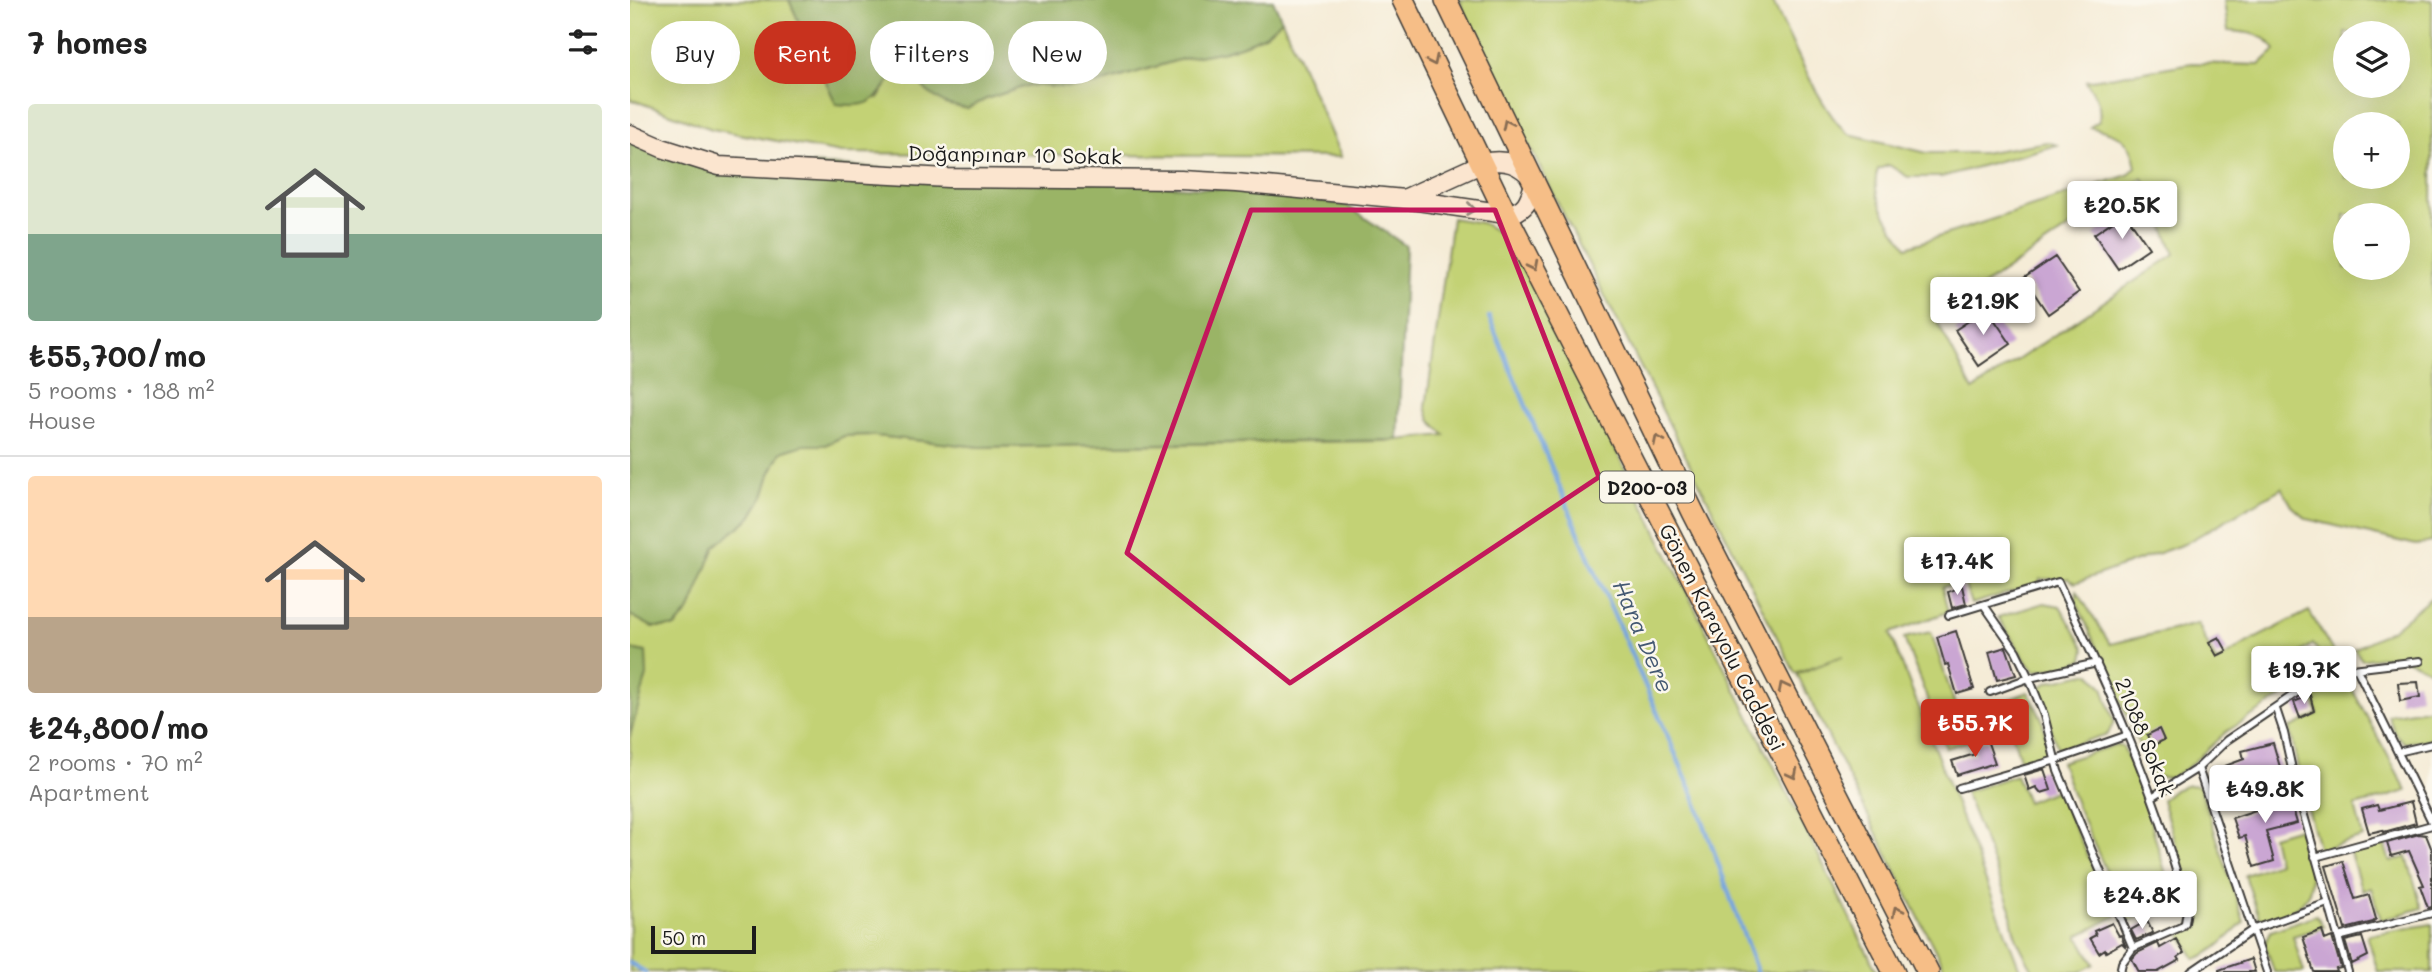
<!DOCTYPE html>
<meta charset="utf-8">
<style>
:root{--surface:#fff;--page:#f2f2f2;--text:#222;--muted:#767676;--line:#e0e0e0;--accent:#c8321e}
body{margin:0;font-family:Mali,sans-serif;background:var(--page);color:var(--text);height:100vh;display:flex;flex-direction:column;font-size:26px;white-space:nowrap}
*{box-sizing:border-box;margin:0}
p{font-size:23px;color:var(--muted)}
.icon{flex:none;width:38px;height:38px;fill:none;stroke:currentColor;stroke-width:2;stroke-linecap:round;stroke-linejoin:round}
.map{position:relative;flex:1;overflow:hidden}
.drawer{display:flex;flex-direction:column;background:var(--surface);width:630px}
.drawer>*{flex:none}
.guide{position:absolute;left:21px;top:21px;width:665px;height:63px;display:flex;gap:14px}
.tools{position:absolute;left:1703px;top:21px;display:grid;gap:14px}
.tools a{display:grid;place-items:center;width:77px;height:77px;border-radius:50%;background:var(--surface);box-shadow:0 7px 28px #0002;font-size:35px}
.scale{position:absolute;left:21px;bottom:18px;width:105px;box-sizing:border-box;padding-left:7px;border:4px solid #1c1c1c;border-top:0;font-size:19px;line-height:24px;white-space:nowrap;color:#1c1c1c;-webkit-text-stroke:5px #fbf7ec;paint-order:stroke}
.price{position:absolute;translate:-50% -60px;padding:0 16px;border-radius:7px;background:#fff;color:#222;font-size:23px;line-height:46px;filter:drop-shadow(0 2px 4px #0008)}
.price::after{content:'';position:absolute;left:50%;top:42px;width:21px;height:16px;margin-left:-10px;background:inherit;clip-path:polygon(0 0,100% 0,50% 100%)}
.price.active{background:var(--accent);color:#fff}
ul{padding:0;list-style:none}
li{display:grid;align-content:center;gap:14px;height:371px;padding:0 28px}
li+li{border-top:2px solid var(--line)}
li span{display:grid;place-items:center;height:217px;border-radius:7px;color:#555}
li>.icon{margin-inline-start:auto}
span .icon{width:126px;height:126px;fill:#fffc;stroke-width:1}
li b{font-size:30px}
h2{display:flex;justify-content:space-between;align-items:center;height:84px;padding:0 28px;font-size:30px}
.chip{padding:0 24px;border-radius:32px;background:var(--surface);box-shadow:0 7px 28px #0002;font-size:24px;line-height:63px}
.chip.active{background:var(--accent);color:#fff}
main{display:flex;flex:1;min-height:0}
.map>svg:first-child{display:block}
</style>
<main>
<section class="drawer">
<h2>7 homes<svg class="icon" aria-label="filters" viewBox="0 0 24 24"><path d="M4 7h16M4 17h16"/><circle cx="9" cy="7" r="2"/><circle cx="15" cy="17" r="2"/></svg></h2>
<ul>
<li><span style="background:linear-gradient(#dfe7d0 60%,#7fa58c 0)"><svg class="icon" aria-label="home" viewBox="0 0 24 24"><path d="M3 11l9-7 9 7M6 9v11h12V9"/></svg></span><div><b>₺55,700/mo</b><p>5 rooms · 188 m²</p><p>House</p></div></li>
<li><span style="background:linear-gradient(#ffd9b3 65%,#b9a48a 0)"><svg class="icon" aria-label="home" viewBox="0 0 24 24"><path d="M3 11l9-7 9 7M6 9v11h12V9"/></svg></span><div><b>₺24,800/mo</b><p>2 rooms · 70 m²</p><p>Apartment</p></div></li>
</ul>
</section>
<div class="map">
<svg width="1802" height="972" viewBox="0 0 1802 972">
<rect width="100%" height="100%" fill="#fbf7ec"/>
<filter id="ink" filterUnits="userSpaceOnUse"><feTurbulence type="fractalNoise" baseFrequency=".0143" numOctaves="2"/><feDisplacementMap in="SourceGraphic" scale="14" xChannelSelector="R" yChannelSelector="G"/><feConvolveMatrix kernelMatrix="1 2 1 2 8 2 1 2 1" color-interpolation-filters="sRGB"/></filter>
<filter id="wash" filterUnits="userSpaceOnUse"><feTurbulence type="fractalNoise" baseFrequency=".00686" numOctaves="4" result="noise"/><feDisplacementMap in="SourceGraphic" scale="28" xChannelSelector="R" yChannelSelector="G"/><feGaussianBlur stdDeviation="1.57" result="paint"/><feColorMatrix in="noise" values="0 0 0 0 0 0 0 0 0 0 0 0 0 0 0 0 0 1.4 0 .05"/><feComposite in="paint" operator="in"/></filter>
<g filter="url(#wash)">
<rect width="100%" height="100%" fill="#f5ecd7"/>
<path fill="#c3d275" stroke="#707748" stroke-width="2" fill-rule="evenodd" d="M0 0H159L206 103 248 98 261 79 283 75 298 92 336 109 356 99 399 85 420 87 488 78 552 59 595 51 616 44 636 34 652 20 711 157 211 153 82 129 0 99Z
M829 0H1142C1157 31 1193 117 1219 134L1297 153H1352L1417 142 1427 145 1311 177H1278L1259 165 1248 169C1238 195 1261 226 1277 247L1498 175 1506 167C1501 136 1487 134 1460 127L1469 121C1472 104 1465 94 1456 81L1562 63 1629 65 1645 50C1636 33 1616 32 1598 31L1594 0H1802V542L1786 545 1677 519 1662 506 1652 488 1554 544 1445 583 1438 579H1410L1408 584 1341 604 1334 582 1312 587 1318 612 1260 633 1391 972H1316L1167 674 1213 656 1165 673 888 124ZM1715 33H1768V86H1715ZM1715 124H1768V177H1715ZM1513 178 1545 254 1343 390 1305 318ZM1715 215H1768V268H1715Z
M822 218 852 223 880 239 1247 972H0V736L16 652 0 649V615L60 610 85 546 121 517 133 497 140 474 151 452 173 445H195L214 436 236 435 350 447 758 441 815 435 800 420 796 407Z
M1447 591 1480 644 1568 624 1586 662 1618 642 1679 611 1705 655 1695 661 1683 644 1639 675 1653 696 1596 732 1557 768 1540 778 1523 776 1446 601Z
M1802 597V672C1772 655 1766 654 1732 660L1724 649 1763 629Z
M1414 603 1430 606 1455 649 1453 659 1442 665 1405 671 1398 664 1368 617Z
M1301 632 1326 708 1343 703 1355 736 1316 748 1274 638Z
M1460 673 1473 687 1484 722 1478 734 1430 749 1427 747 1407 689 1419 682Z
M1709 682H1718L1722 689 1777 791 1725 806 1733 837 1689 850 1673 794 1660 728 1688 714 1681 692 1691 686Z
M1398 692 1412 719 1419 754 1391 762 1372 702Z
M1802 708V739L1775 743 1765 734 1758 715Z
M1485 745 1493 747 1512 792 1543 899 1499 922 1445 802 1431 762Z
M1386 775 1397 802 1427 790 1486 916 1448 936 1464 964 1450 972H1404C1393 952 1380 932 1381 909L1335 792Z
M1559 785 1570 786 1614 922C1599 936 1585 953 1565 959L1551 935 1566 920 1554 872 1532 800 1544 790Z
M1669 828C1684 882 1696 903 1631 923L1615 875 1648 863 1642 836Z
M1754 843 1760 862 1777 857 1792 908 1751 920 1741 888 1732 891 1720 853Z
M1686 915 1694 927 1663 936 1674 972H1644L1635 943 1641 931Z
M1802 924V972H1748L1737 935Z"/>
<path fill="#9ab466" stroke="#5b6841" stroke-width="2" d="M159 0H643L652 20 636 34 616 44 595 51 552 59 466 84 444 88 399 85 356 99 337 109 315 104 298 92 282 75 261 79C243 105 237 107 206 104Z
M0 142 29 155 606 190 716 205 776 246 768 440 350 447 236 435 214 436 195 445H173L151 452 140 474 133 497 121 517 85 546 60 610 45 627H22L0 615Z
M0 649 16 652 17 675 0 736Z"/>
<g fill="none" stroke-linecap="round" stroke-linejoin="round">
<path stroke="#74a4de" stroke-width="4.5" d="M859 317 962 565 1064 796 1127 972
M0 963 15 972"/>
</g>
<g id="blocks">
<path fill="#caa6d3" d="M1495 213 1519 248 1488 269 1464 234Z
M1425 257 1449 292 1418 314 1394 278Z
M1357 309 1381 344 1349 366 1325 330Z
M1332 586 1336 604 1322 608 1318 592Z
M1326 631 1344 689 1327 694 1318 664 1315 665 1307 637Z
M1589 637 1597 651 1587 656 1579 642Z
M1376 647 1386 675 1367 680 1359 652Z
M1681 649 1691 660 1656 688 1646 676Z
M1788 682 1790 697 1770 701 1768 683Z
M1680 695 1684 711 1670 718 1664 702Z
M1370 703 1377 726 1357 732 1350 710Z
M1529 729 1534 740 1522 746 1517 735Z
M1357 740 1365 763 1327 775 1322 761 1345 754 1343 748 1346 747 1345 744Z
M1643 743 1650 767 1590 786 1586 772 1593 770 1592 767 1614 759 1612 751Z
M1414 769 1421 790 1411 793 1406 787 1399 790 1394 775Z
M1657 789 1667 823 1636 831 1644 861 1624 867 1615 836 1609 838 1602 818 1635 807 1631 796Z
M1781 802 1786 823 1754 832 1753 830 1739 833 1732 809 1747 805 1749 810Z
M1789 834 1796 835 1802 850V907L1798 908 1790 886 1794 885 1779 851 1761 856 1757 843Z
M1713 861 1725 899 1739 895 1746 919 1743 922 1715 929 1696 866Z
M1517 921 1523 933 1506 940 1501 930Z
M1482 923 1489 936 1491 935 1496 947 1492 943 1476 952 1475 949 1469 953 1460 938 1466 935 1464 931Z
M1692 930 1695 940 1702 937 1711 968 1706 969 1707 972H1684L1673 937Z
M1732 937 1738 956 1722 964 1715 941Z
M1546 939 1554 953 1548 957 1550 960 1528 972H1509L1502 959 1507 953 1528 943 1530 948Z
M1621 959 1625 972H1589V970Z"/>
</g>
</g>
<g filter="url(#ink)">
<use href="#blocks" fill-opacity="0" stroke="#3d3b38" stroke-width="2"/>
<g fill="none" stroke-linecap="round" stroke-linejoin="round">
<g stroke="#3d3b38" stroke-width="10">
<path id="lane" d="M1354 605 1386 651 1399 678 1414 715 1428 771 1503 948 1492 963 1490 972
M1319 615 1428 582C1479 688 1528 796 1557 910L1555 923 1551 927 1503 948
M1727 669 1802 822
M1360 692 1399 678 1467 663
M1646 709 1654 733 1666 787 1718 972
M1768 752 1802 744
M1568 768 1637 972
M1329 788 1426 760 1498 735
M1522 797 1568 768 1597 740 1687 679 1706 671 1790 661
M1685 857 1802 825
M1708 937 1802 913
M1561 972 1624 929 1698 903"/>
</g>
<g stroke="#3d3b38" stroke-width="21">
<path id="secondary" d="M0 134 32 148 89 166 318 178 551 180 606 183 774 199 876 214C897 212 900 198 905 181 890 163 875 158 853 163L774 199"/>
</g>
<g stroke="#3d3b38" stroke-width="24">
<path id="highway" d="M773 0 876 214 1264 972
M816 0 1063 512 1298 972"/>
</g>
<use href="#lane" stroke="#fff" stroke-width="6"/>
<use href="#secondary" stroke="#fbe5cf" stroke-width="18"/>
<use href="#highway" stroke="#f6be87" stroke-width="21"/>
</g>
<defs><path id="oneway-chevron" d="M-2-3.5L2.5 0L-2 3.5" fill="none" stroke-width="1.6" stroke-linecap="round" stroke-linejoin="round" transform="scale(1.75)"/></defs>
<g stroke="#896d52">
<use href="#oneway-chevron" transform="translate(803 61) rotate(64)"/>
<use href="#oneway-chevron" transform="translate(877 124) rotate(-116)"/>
<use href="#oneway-chevron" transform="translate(903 266) rotate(63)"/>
<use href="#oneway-chevron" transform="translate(1028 440) rotate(-116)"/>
<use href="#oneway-chevron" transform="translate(1153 687) rotate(-117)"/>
<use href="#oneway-chevron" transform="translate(1163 774) rotate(63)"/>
<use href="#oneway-chevron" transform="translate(1267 911) rotate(-117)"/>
</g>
<use stroke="#978b7e" href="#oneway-chevron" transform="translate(841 209) rotate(8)"/>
</g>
<path fill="none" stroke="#c2185b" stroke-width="5" stroke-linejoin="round" d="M621 210H865L969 477 660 683 497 553Z"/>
<g text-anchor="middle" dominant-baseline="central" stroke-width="5" stroke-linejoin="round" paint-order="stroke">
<rect fill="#fbf7ec" stroke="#5f5e5a" stroke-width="2" x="970" y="471.5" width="94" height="31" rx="5"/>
<g font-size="19" font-weight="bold" fill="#1c1c1c">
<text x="1017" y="487">D200-03</text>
</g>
<g font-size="21" fill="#1c1c1c" stroke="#fbf7ec">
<text transform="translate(385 154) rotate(1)">Doğanpınar 10 Sokak</text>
<text transform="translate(1093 637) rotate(63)">Gönen Karayolu Caddesi</text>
<text transform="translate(1516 737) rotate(68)">21088 Sokak</text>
</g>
<g font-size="23" font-style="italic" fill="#445973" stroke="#fbf7ec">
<text transform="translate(1014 636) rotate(67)">Hara Dere</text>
</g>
</g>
</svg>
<div class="tools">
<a><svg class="icon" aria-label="layers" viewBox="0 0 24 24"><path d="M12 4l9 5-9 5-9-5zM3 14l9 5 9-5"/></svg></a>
<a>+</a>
<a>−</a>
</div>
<div class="scale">50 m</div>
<b class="price" style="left:1492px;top:241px">₺20.5K</b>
<b class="price" style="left:1353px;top:337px">₺21.9K</b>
<b class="price" style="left:1327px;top:597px">₺17.4K</b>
<b class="price" style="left:1674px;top:706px">₺19.7K</b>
<b class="price active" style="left:1345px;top:759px">₺55.7K</b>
<b class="price" style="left:1635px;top:825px">₺49.8K</b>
<b class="price" style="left:1512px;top:931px">₺24.8K</b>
<div class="guide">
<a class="chip">Buy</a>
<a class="chip active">Rent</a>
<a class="chip">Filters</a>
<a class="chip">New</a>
</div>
</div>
</main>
